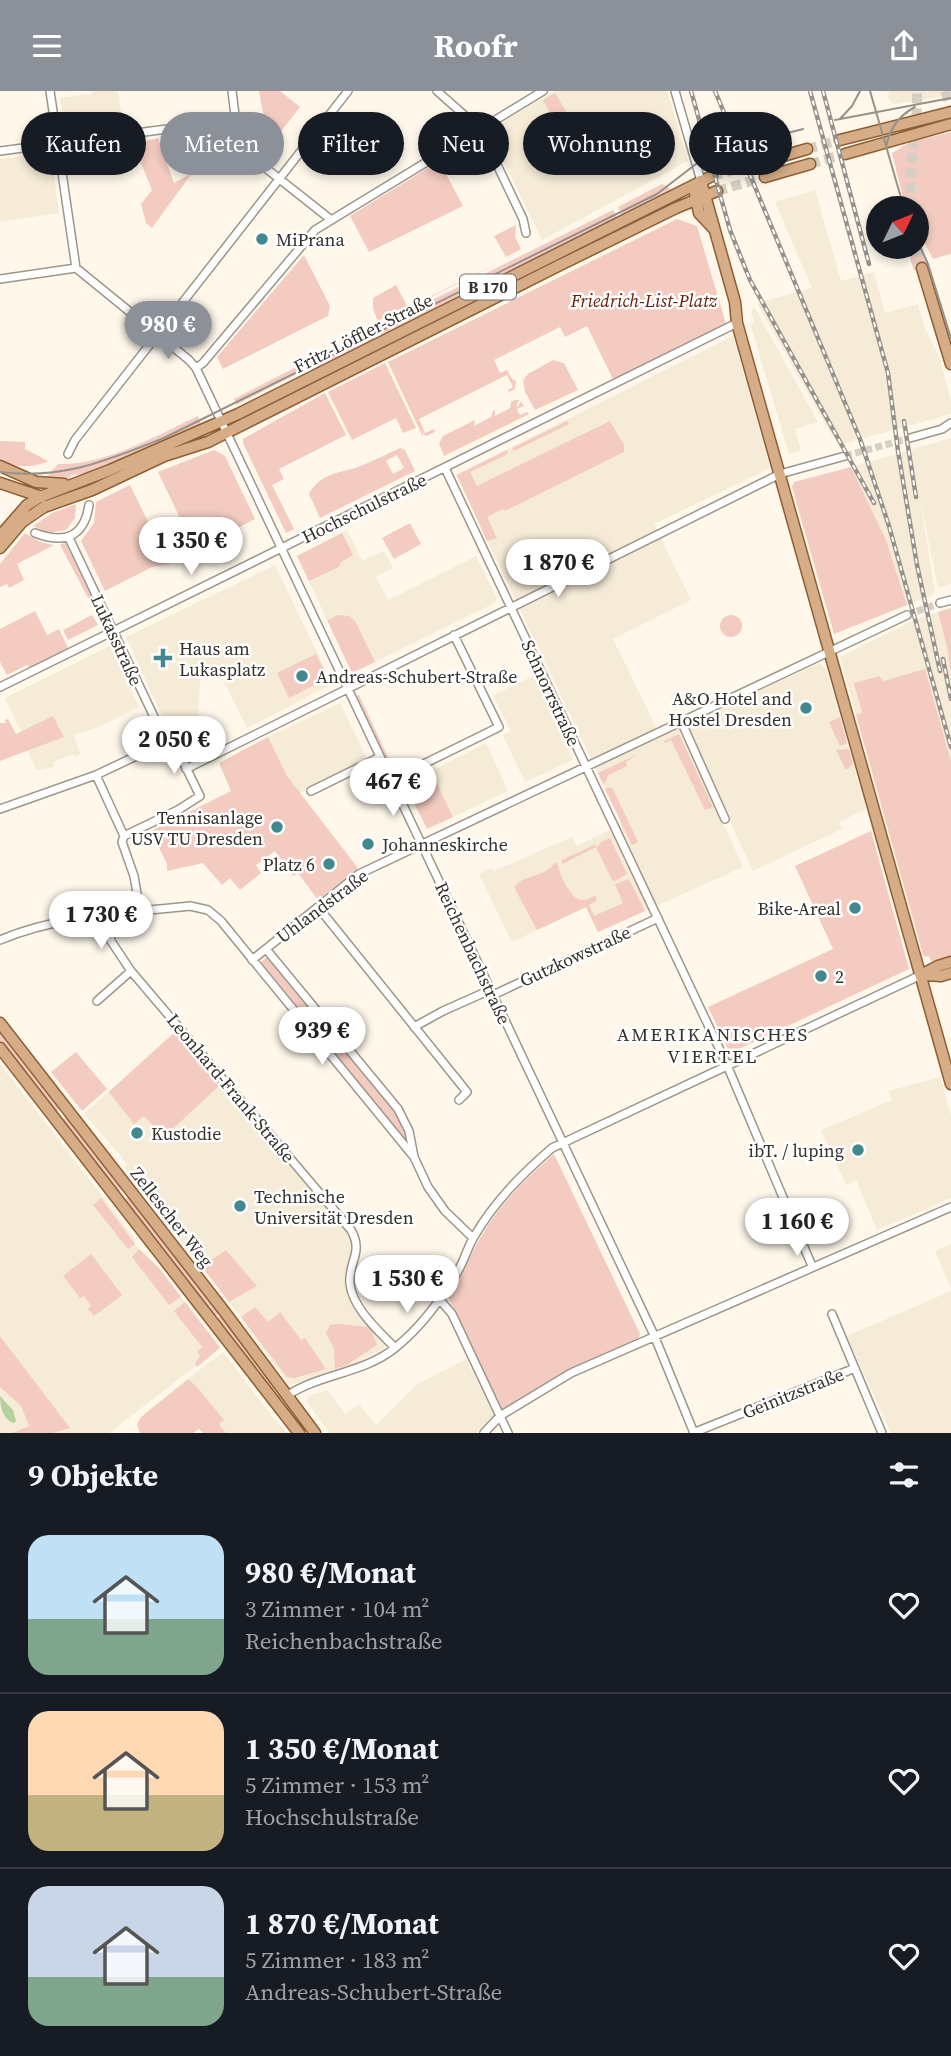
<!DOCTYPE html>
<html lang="de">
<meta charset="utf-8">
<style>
:root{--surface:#171b24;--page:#242831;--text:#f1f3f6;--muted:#9ea1a6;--line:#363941;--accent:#8c9099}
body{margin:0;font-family:"Source Serif 4",serif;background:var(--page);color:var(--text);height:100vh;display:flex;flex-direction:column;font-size:26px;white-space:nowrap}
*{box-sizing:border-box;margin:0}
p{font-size:23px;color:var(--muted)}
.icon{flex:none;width:38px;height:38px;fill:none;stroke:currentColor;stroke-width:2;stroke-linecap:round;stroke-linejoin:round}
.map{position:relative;height:1342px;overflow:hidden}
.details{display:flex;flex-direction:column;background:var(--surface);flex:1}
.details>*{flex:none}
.top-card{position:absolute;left:21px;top:21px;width:910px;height:63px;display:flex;gap:14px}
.needle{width:46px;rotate:47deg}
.fabs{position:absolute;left:866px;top:105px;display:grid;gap:14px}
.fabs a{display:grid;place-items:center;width:63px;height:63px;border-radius:50%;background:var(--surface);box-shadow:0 4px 10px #0003;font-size:35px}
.price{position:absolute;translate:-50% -60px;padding:0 16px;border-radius:24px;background:#fff;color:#222;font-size:23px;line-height:46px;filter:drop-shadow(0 2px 4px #0008)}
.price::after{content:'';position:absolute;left:50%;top:42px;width:21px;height:16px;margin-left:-10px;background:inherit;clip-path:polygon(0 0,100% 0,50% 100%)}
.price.current{background:var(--accent);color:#fff}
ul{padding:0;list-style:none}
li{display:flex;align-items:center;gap:21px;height:175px;padding:0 28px}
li+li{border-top:2px solid var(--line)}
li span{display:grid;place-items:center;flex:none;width:196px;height:140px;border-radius:21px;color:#555}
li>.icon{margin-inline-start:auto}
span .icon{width:84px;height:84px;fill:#fffc;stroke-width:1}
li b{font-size:30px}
h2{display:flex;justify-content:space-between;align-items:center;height:84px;padding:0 28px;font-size:30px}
.tag{padding:0 24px;border-radius:32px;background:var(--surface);box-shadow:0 4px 10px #0003;font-size:24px;line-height:63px}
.tag.current{background:var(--accent);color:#fff}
header{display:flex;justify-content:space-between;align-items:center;height:91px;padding:0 28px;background:var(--accent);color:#fff;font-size:32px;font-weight:700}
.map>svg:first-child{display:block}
</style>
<header><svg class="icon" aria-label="menu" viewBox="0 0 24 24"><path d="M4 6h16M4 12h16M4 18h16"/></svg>Roofr<svg class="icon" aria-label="share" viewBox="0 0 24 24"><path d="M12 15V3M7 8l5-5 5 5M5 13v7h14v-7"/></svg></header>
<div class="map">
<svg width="951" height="1342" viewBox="0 0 951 1342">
<rect width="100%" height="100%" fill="#fef7ea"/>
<path fill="#f5ebd7" d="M92 0H118L123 36 66 45 60 7 92 3Z
M554 0H667L688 70 542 149 489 40Z
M889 0H951V4L894 13 888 7Z
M51 62 59 122 0 131V68Z
M815 99 841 190 874 181 885 222 918 213 924 235 939 266 951 310V323L839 354 828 338 757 212 812 197 775 111Z
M755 217 818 331 795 338 801 360 789 363 750 232 754 231 751 218Z
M733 245 770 377 654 433 691 509 613 548 659 642 679 635 743 776 598 841 586 816 512 851 479 783 492 777 494 780 572 746 577 755 622 733 456 384Z
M951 347V493L938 497 919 401 935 503 907 514 886 449 851 376Z
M347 439 362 470 384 460 393 477 376 486 388 509 476 465 497 507 495 512 352 582 297 465Z
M275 474 332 593 247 637 218 579 200 588 198 627 169 640 126 546Z
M938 521 948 560 951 587V670L925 579 882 590 881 585 855 592 862 622 856 624 840 566 912 530Z
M110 555 139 616 99 636 73 644 81 663 76 666 74 663 53 671 54 676 36 679 27 658 64 646 53 625 21 641 5 607Z
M820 572 826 578 866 718 839 731 842 738 753 780 685 633Z
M533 585 573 669 525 691 503 644 511 640 493 604Z
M340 612 368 670 300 702 287 685 268 646Z
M486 652 508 700 453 726 431 680Z
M177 939 349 1140 353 1148V1158L345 1188 346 1198 350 1208 387 1255 348 1277 290 1294 246 1236 247 1234 129 1083 125 1076 127 1074 120 1064 84 1023Z
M0 973 136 1149 134 1151 139 1158 160 1179 220 1256 109 1342H53L69 1337 0 1245Z
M940 986 951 1024V1107L877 1139 856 1089 846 1094 821 1039 892 1009 888 1000Z
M951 1153V1198L935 1160Z
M951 1200V1342H891L847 1245Z
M223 1261 272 1325 287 1342H226L219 1333 223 1330 188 1288Z
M466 1268 494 1325 476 1342H330L307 1311 309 1305 327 1299 345 1323 359 1313 376 1334 416 1294Z
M0 1296 21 1315 29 1335 12 1342H0Z"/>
<path fill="#f3cbc0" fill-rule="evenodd" d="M259 0H280L300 16 275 48 271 45 268 48Z
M555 2 579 41 575 43 577 48 567 53 543 9Z
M951 41V163L933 168 917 137V117H906L904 111 892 62 910 51Z
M158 47 174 92 192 82 152 137 146 132 141 113 152 99 133 53Z
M439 70 463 115 369 161 350 125Z
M662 93 673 99 623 125 618 116Z
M679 105 680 107 611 144 387 256 385 252Z
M613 119 618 128 382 245 378 236Z
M677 128 697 135 726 233 614 290 587 235 565 246 560 236 494 269 500 282 507 279 512 288 516 290 515 298 509 301 508 299 513 296 507 284 419 328 425 342 434 338 435 341 426 345 423 342V346L388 271Z
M516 134 515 146 521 158 506 166 494 145Z
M917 153 927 174H919L914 180 907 156H917Z
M524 159 390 227 383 229Z
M304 164 330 215 328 225 223 278 217 266Z
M396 194 407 215 378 230 373 218V207Z
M371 240 375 249 313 280 311 277 307 279 304 273Z
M553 269 564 272 578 299 535 319 525 301 523 289 528 283Z
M385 272 416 337 403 342 396 327 352 349 328 301Z
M300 274 303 280 236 314 234 308Z
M325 302 346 344 279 378 284 388 272 394 294 438 286 442 243 352V348Z
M515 309H519L516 315 518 316 521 310 524 315 517 318 520 324 527 321 529 323 444 365 439 352 443 345 475 329 474 335 491 326 493 320 495 319V325L510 317 511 311Z
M198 325 202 335C171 348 103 383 71 384L70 387 43 390 58 373C105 375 155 345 198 325Z
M567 330 569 333 514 360 512 357Z
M610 330 624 354V361L505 420 503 418 487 426 497 447 487 450 457 384 507 359 508 363 470 381 477 395Z
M206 341 208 346 82 398 54 403Z
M0 350 25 351V358L48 370C36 377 13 377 0 369Z
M400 357 405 359 415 380 320 427 309 403C322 380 341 383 363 374 375 369 387 363 400 357ZM397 364 404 377 393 383 386 370Z
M214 359 225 365 255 428 169 473 152 476 105 500 81 450 94 432 96 411 130 394 160 455 187 442 158 381Z
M851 376 886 449 907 514 834 543 792 396 794 391Z
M76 413 75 427 66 439 49 442 33 435 52 422Z
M410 432 421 453 394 468 382 447Z
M25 442 40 451 54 454 17 473 24 489 9 497 7 493 0 496V473Z
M342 442 353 464 341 471 339 476 309 490 297 465Z
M65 451 104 532 102 533 60 454Z
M951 517V587L948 560 938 521Z
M35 520 47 544 59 538 69 559 31 579 27 574 7 584 0 571V538Z
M92 524 98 534 68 549 63 539Z
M338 524 349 525 355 530 375 571 352 582 327 529Z
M720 535a11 11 0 1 1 22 0a11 11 0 1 1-22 0Z
M316 563 328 587 289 607 277 582Z
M925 578 951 670V865L931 870 929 865 925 866 923 864 856 624 862 622 854 592 880 585 883 590Z
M359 604 396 683 394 684 357 605Z
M53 625 64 646 0 670V632H6L5 629 8 628 16 643Z
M840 626 847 652 840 655 829 631Z
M679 643 713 716 705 719 671 649 665 652 664 650Z
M268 646 287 685 358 777 318 809 298 782 293 785 275 760 256 774 261 782 240 799 230 787 222 794 203 772 167 780V773L151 740 231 700 219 672Z
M849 658 853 673 846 679 836 659Z
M638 663 626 671 627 675 607 685V689L603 693 598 682Z
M431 680 453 726 427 738 404 692Z
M610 696 613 698 638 751 632 754 605 698Z
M871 740 909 878 730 962 708 916 833 858 795 775Z
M610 747 627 783 615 790 612 789 596 756 562 773V769L594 754 598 756 601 751Z
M557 771C559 780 569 810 583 809 588 809 591 806 595 805L597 809 589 814 594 825 623 812 615 793 629 788 645 820 598 841 586 816 537 839 514 796 522 789 545 781Z
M268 865 394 1017 407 1039 408 1052 261 871Z
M0 938 61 1016 56 1021 0 950Z
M177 939 222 992 164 1046 144 1025 134 1033 109 1001Z
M76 961 107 998 82 1020 51 981Z
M67 1025 124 1097 118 1101 63 1029Z
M554 1063 640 1243 638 1248 569 1279 502 1320 448 1206C460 1186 470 1164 482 1144 501 1112 526 1087 554 1063Z
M130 1105 220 1222 215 1226 124 1109Z
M101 1107 135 1153 128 1158 93 1114Z
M139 1158 159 1177 181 1206 169 1214 132 1166Z
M226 1159 257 1195 229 1211 202 1176Z
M91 1163 122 1204 94 1225 88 1218 91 1215 84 1205 80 1207 63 1185Z
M185 1211 220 1257 197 1276 195 1273 200 1265 197 1261 202 1256 174 1220Z
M255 1216 268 1231 280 1221 301 1249 305 1247 326 1278 295 1287 287 1286 241 1226Z
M222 1224 294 1320 290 1323 216 1228Z
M338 1233 370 1236 377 1254 347 1274 335 1278 334 1257 326 1242 330 1234Z
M0 1245 70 1337 53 1342H12L29 1335 21 1315 0 1296Z
M188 1288 197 1296 224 1329 219 1333 226 1342H203L199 1338 193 1342H140L137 1334 141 1326Z"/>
<path fill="#b4d19c" d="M0 1305 13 1319 16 1330 14 1332C3 1329 0 1315 0 1305Z"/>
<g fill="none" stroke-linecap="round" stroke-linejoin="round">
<path stroke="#d6cfc4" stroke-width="7" stroke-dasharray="7 3.5" stroke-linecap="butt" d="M845 365 910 347
M907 524 940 512"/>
<path stroke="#d6cfc4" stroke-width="10" stroke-dasharray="10 5" stroke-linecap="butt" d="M945 0 951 17
M807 58 840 49
M810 73 845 63
M712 85 759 72
M717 100 765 86
M911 117C907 78 918 40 917 0
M917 155 922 177"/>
<g stroke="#9d978a" stroke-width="10">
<path id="minor" d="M50 0 76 177
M232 0 239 56
M437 0 480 38 523 128 526 142
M675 0 701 90
M210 33 330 128
M0 60 235 29
M0 188 76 177 189 269 196 277 654 1244 694 1342
M196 277 203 272 315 139 543 0
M910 347 942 338 951 332
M68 363 75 349 348 0
M445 377 727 974 812 1175
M35 442C64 453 84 447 89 414
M69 447 166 651
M940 512 951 509
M0 596 737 232
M681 630 725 728
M186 678 780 383 845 365
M391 689 499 636 454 544
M311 700 380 666
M0 718 96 684 166 651 173 650 200 705 178 719 124 745 96 684
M124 745 122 751 134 785 140 820
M318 816 467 1001 459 1009
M107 824 111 850 131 880 351 1139C364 1162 348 1170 350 1193 353 1218 379 1240 395 1257
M0 849C59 824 127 822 190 815L208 819 221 830 414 1066
M266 858 398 1018 409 1040 414 1066 428 1096 445 1120 473 1147
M252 869 359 783 907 524
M493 904 658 827
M97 910 131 880
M414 936 443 920 490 899
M440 1209 452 1223 500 1325 571 1282 951 1116
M832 1223 882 1342
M288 1304C320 1283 364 1282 395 1257 420 1237 443 1206 459 1178 465 1167 468 1155 475 1144 495 1110 522 1083 552 1057L921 884
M484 1342 500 1325 508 1342
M693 1342 855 1277"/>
</g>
<g stroke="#8d5e33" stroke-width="13">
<path id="major" d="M840 49 951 21
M845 63 951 33
M759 72 807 58
M765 86 810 73
M700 90 694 98 699 122 713 137
M701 90 735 211 737 232 951 993
M922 177 951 273
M0 375 36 391 64 393
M0 392 42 406
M0 445 27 414 40 406 110 379 238 323 712 85
M0 457 22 431 44 416 92 399 164 365 208 351 558 175 676 117 717 100
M921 884 938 875 951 871
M924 884 941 885 951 882
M0 932 224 1220 315 1342
M0 957 299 1342"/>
</g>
<use href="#minor" stroke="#fff" stroke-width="7"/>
<use href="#major" stroke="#d7ad87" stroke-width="10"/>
<path stroke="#979289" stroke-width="2" d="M870 0 904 117
M840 28 852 15 860 0
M835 29 951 7
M750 52 803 38
M886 57C889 38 898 25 915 16
M917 149 928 173 951 247
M0 381C63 389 108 369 164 347L657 103 696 73 707 67"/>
<g stroke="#979289" stroke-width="4.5">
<path id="rail" d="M691 0 730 139 750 189 874 412
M715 0 860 348 889 435 951 656
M810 0 888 282 898 360 917 474 940 580
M823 0 869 173
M904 330 916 406
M943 568 951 608"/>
</g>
<use href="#rail" stroke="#fff" stroke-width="2" stroke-dasharray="5" stroke-linecap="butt"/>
</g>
<g fill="#41898e" stroke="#fff" stroke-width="2.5">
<circle cx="262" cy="148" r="7"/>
<path d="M159.5 556.5h7v7h7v7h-7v7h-7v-7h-7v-7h7z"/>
<circle cx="302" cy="585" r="7"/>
<circle cx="806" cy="617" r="7"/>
<circle cx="277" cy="736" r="7"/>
<circle cx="368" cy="753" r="7"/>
<circle cx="329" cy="773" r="7"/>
<circle cx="855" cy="817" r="7"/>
<circle cx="821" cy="885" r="7"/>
<circle cx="137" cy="1042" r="7"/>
<circle cx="858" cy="1059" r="7"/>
<circle cx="240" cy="1115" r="7"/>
</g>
<g text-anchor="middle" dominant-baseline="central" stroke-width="5" stroke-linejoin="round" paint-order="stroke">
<rect fill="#fff" stroke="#716f6b" stroke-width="2" x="460" y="183.5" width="56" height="25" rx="5"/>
<g font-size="16" font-weight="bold" fill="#34312c">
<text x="488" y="196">B 170</text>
</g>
<g font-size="18" fill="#34312c" stroke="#fff" text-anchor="start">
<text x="276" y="148">MiPrana</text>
<text x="179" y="557">Haus am<tspan x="179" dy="21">Lukasplatz</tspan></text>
<text x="316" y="585">Andreas-Schubert-Straße</text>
<text x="792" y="607" text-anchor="end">A&amp;O Hotel and<tspan x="792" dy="21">Hostel Dresden</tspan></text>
<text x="263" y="726" text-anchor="end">Tennisanlage<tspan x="263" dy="21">USV TU Dresden</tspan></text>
<text x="382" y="753">Johanneskirche</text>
<text x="315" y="773" text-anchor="end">Platz 6</text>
<text x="841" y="817" text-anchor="end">Bike-Areal</text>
<text x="835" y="885">2</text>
<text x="151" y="1042">Kustodie</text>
<text x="844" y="1059" text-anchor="end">ibT. / luping</text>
<text x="254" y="1105">Technische<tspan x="254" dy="21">Universität Dresden</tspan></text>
</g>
<g font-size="18" font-style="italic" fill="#692008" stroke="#fff">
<text x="644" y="209">Friedrich-List-Platz</text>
</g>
<g font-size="18" fill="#34312c" stroke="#fff">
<text transform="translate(363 242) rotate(-27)">Fritz-Löffler-Straße</text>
<text transform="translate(364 417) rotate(-26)">Hochschulstraße</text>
<text transform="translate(117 549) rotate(65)">Lukasstraße</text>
<text transform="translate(551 602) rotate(65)">Schnorrstraße</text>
<text transform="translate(322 815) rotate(-37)">Uhlandstraße</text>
<text transform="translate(473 862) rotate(65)">Reichenbachstraße</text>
<text transform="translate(575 865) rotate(-25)">Gutzkowstraße</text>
<text transform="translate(231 997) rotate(50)">Leonhard-Frank-Straße</text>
<text transform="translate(172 1126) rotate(52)">Zellescher Weg</text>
<text transform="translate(793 1302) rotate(-22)">Geinitzstraße</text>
</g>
<g font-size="19" letter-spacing="2" fill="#34312c" stroke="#fff">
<text x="713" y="943">AMERIKANISCHES<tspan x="713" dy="22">VIERTEL</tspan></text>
</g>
</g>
</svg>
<div class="fabs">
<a><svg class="needle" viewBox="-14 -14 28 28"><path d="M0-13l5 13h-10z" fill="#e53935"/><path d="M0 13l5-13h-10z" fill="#9ea1a6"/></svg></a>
</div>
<b class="price current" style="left:168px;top:270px">980 €</b>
<b class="price" style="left:191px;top:486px">1 350 €</b>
<b class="price" style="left:558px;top:508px">1 870 €</b>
<b class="price" style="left:174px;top:685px">2 050 €</b>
<b class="price" style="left:393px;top:727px">467 €</b>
<b class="price" style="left:101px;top:860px">1 730 €</b>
<b class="price" style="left:322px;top:976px">939 €</b>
<b class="price" style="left:797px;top:1167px">1 160 €</b>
<b class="price" style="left:407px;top:1224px">1 530 €</b>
<div class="top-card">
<a class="tag">Kaufen</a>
<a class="tag current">Mieten</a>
<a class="tag">Filter</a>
<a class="tag">Neu</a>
<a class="tag">Wohnung</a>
<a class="tag">Haus</a>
</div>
</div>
<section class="details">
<h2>9 Objekte<svg class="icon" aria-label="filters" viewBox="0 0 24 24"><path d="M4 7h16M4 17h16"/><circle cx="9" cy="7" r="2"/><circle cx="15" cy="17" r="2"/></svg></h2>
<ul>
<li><span style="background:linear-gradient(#bfe0f5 60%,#7fa58c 0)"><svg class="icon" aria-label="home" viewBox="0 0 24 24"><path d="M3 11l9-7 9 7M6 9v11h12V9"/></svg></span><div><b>980 €/Monat</b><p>3 Zimmer · 104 m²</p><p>Reichenbachstraße</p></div><svg class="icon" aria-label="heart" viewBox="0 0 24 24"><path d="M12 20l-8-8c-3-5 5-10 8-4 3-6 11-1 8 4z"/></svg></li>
<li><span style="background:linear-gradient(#ffd9b3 60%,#c2b280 0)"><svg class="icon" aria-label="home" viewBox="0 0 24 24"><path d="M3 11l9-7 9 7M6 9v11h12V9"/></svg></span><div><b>1 350 €/Monat</b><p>5 Zimmer · 153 m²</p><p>Hochschulstraße</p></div><svg class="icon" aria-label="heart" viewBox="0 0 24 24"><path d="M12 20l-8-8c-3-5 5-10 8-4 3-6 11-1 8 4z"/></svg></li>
<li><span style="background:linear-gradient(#c9d6e8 65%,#7fa58c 0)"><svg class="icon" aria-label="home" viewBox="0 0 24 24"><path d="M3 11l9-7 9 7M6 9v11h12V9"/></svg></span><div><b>1 870 €/Monat</b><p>5 Zimmer · 183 m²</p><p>Andreas-Schubert-Straße</p></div><svg class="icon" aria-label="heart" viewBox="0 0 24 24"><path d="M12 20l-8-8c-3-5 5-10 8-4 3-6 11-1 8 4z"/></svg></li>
</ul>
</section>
